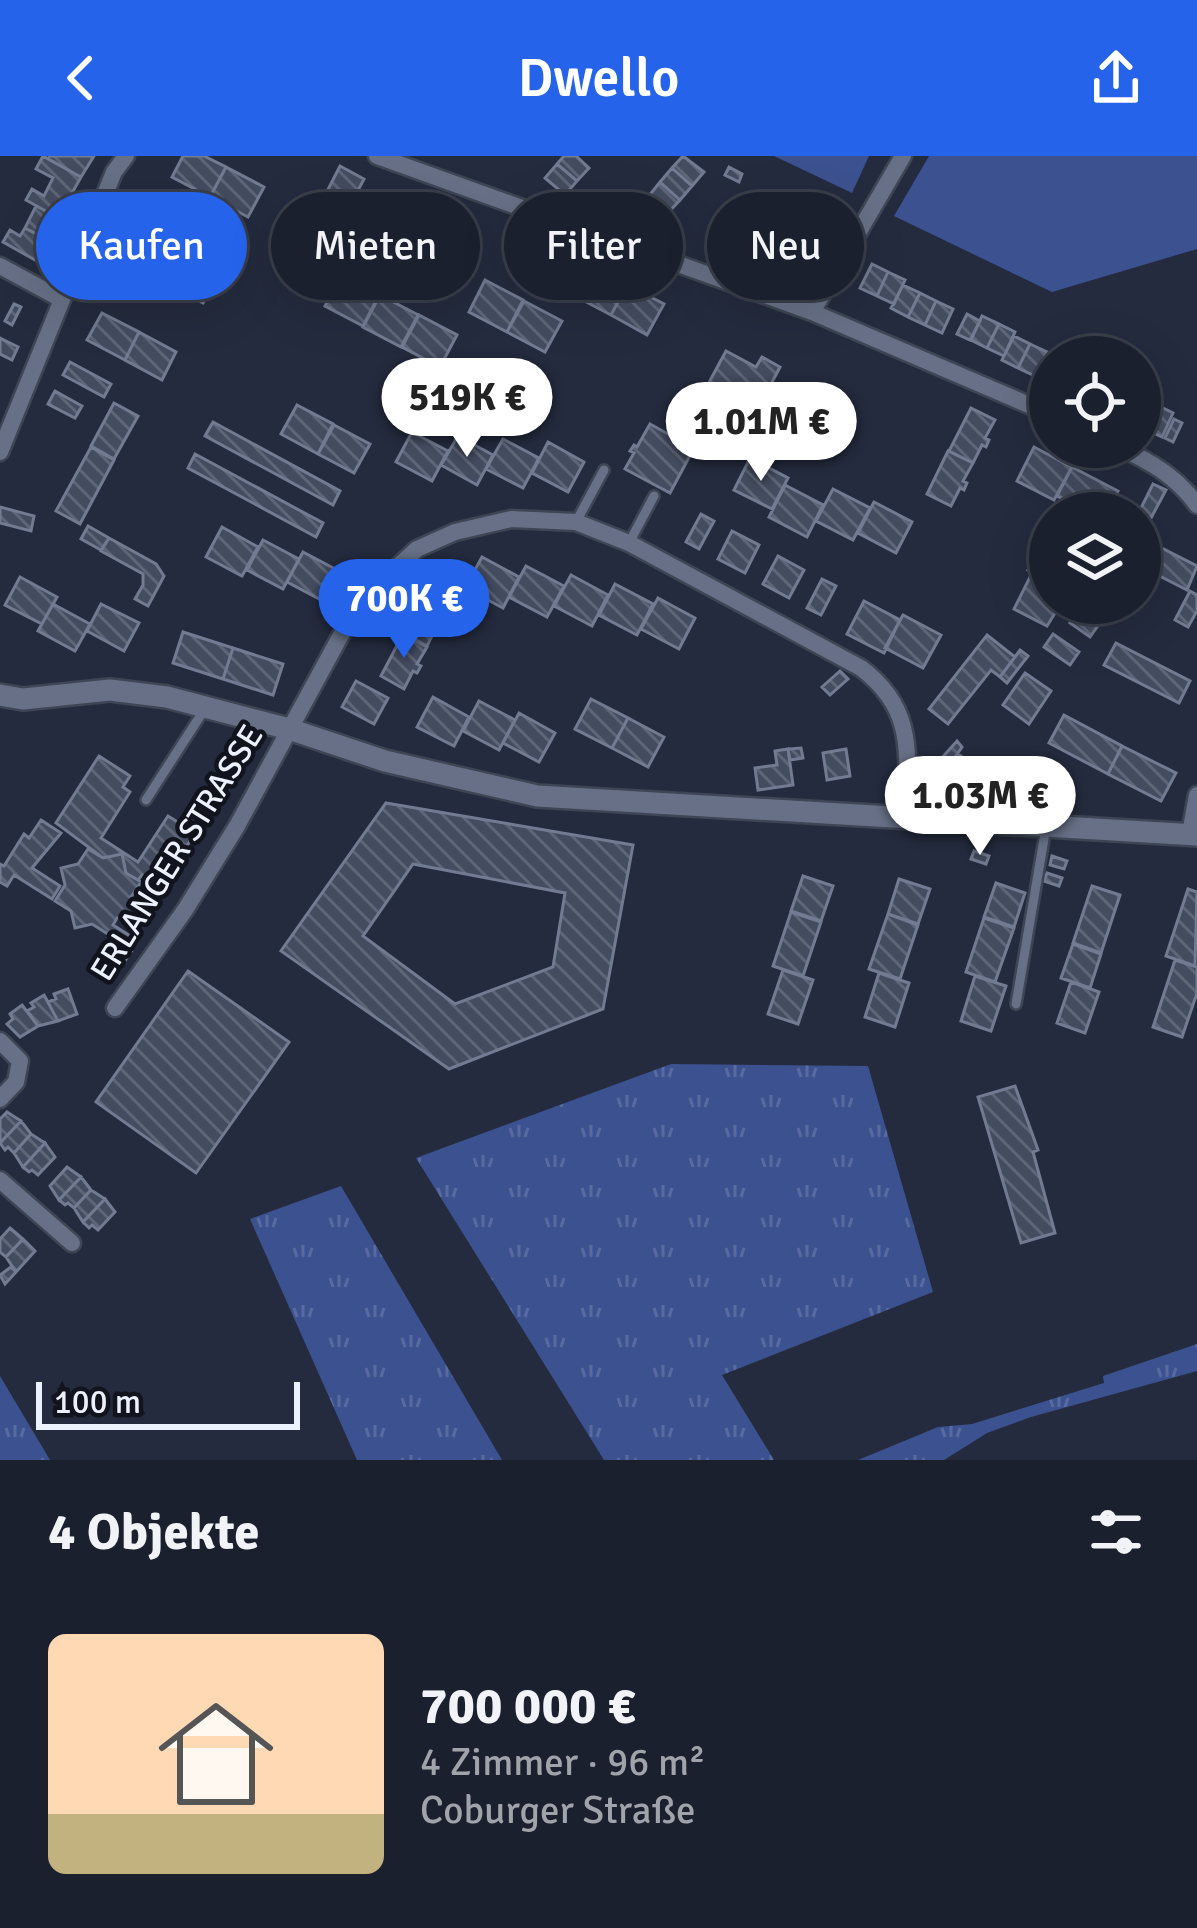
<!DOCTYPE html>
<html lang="de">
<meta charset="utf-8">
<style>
:root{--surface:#1b202e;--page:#282d3a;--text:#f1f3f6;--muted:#a0a3aa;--line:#393e4a;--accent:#2563eb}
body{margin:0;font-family:Signika,sans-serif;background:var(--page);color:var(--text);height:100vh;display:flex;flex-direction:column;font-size:45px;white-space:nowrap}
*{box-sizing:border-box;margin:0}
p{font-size:39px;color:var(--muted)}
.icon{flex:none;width:66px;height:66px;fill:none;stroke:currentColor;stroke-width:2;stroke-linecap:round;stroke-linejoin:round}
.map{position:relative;height:1304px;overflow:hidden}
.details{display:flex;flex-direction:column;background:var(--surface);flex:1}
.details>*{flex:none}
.top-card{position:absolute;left:36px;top:36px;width:1125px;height:108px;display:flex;gap:24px}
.fabs{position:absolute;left:1029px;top:180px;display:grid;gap:24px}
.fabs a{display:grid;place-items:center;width:132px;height:132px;border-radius:50%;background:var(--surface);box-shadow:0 12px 48px #0002,0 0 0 3px var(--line);font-size:60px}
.scale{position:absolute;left:36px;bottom:30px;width:264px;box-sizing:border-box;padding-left:12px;border:6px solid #ecf1fe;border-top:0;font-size:33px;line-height:42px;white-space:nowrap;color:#ecf1fe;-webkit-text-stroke:9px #11141d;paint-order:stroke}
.price{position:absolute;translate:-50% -102px;padding:0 27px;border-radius:42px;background:#fff;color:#222;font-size:39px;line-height:78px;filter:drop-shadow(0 3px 6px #0008)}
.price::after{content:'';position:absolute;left:50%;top:72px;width:36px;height:27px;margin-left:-18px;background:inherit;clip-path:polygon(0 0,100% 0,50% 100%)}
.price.active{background:var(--accent);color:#fff}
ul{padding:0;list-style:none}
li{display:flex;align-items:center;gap:36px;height:300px;padding:0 48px}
li span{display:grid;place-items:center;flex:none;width:336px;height:240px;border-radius:18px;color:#555}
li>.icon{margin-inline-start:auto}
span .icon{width:144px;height:144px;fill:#fffc;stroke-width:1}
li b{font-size:51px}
h2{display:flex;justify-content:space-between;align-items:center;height:144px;padding:0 48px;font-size:51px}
.chip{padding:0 42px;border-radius:54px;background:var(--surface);box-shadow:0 12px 48px #0002,0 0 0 3px var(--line);font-size:42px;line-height:108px}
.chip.active{background:var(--accent);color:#fff}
header{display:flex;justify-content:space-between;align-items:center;height:156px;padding:0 48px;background:var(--accent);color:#fff;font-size:54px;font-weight:600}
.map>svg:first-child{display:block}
</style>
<header><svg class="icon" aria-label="back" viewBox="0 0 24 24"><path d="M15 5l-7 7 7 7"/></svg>Dwello<svg class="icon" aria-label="share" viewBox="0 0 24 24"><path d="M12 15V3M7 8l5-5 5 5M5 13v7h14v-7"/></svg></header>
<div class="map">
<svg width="1197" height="1304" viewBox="0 0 1197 1304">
<defs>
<pattern id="grass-tufts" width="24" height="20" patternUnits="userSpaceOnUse" patternTransform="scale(3)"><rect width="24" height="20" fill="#3c518f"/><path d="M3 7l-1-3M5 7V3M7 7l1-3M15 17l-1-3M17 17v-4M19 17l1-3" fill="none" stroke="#586aa0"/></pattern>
<pattern id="building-back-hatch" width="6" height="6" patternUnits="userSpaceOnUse" patternTransform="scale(3)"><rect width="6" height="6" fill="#444c60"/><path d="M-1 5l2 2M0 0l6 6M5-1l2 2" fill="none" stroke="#5f6678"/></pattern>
</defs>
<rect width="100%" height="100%" fill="#242b3e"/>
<path fill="url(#grass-tufts)" d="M671 908 868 910 933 1136 722 1219 774 1304H604L416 1002Z
M341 1030 502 1304H357L250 1063Z
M1197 1188V1215L1031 1261 987 1277 944 1304H858L938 1271 972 1268 1104 1227 1103 1220Z
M0 1220 50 1304H0Z"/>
<path fill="#3c518f" d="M774 0H869L852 37Z
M929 0H1197V93L1052 136 894 60Z"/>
<path fill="url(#building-back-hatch)" stroke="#727b92" stroke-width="3" fill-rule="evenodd" d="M43 0 81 21 58 62 26 44 32 33 44 40 53 22 36 13Z
M50 0H94L81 21 48 3Z
M183 0H204L226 11 210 41 172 21Z
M564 0H576L589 12 577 25 557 8Z
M683 0 704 16 692 30 672 12Z
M557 8 577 25 565 39 545 22Z
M340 10 364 23 355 40 359 42 355 49 351 47 342 66 318 53Z
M226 11 264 31 248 61 210 41Z
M729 11 742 18 739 26 725 19Z
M672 12 692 30 680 44 660 26Z
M660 26 680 44 667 58 648 41Z
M648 41 667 58 655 72 636 54Z
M36 50 58 61 46 83 25 72Z
M318 53 342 66 332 83 337 85 333 92 329 90 320 108 296 95Z
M25 72 46 83 35 104 3 86 10 74 20 80Z
M142 80 180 99 165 127 128 108Z
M180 99 217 119 203 147 165 127Z
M872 108 888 116 877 140 860 132Z
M591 110 627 129 611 159 575 140Z
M888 116 905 124 894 148 877 140Z
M341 119 379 139 363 170 325 150Z
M485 124 523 144 507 176 469 156Z
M627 129 664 148 647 179 611 159Z
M903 129 920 137 908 161 891 152Z
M920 137 936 145 925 169 908 161Z
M380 139 418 159 401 191 363 171Z
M524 145 562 165 545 196 507 176Z
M936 145 953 153 942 177 925 169Z
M14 148 21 151 12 169 5 165Z
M102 157 139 176 125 204 87 184Z
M967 158 980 165 970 184 957 178Z
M419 159 457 179 440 211 402 191Z
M982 160 999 168 987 192 971 184Z
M999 168 1015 176 1004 200 987 192Z
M139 176 176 196 162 224 125 204Z
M1014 180 1030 188 1018 212 1002 204Z
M0 182 18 191 12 204 0 198Z
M1030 188 1047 196 1035 220 1018 212Z
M726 195 756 211 762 201 780 211 750 268 731 258 736 248 706 232Z
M1047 196 1056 201H1050V228L1035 220Z
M70 206 111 228 104 241 63 219Z
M55 235 82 250 75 262 48 248Z
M1140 241 1157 249 1145 273 1140 271Z
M114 247 138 260 114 303 91 290Z
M297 249 333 268 318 298 281 278Z
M1157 249 1173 257 1162 281 1145 273Z
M971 252 995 264 985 282 989 284 986 291 982 289 973 307 949 295Z
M1174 263 1182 267 1173 286 1165 282Z
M213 266 340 335 333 349 205 280Z
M650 268 694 292 670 337 625 313 634 297 630 295 634 289 637 291Z
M334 269 370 288 354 317 318 298Z
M412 276 448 295 432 325 396 306Z
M458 280 493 299 477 329 441 309Z
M503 283 539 302 523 332 486 313Z
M548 286 584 306 568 336 532 317Z
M91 291 114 304 80 368 56 355Z
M1034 291 1072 311 1054 344 1017 325Z
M948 295 973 307 963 325 967 327 964 334 960 332 951 350 927 338Z
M195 298 323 367 316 381 188 312Z
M750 302 788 322 772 353 734 334Z
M1072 311 1118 335 1106 357H1090L1057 340Z
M1153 328 1166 334 1151 362 1139 356Z
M785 329 823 349 807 381 769 361Z
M833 333 870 352 853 384 816 365Z
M874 346 912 366 896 397 858 377Z
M0 351 34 360 31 375 0 367Z
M701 358 714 365 699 393 686 386Z
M88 370 109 382 101 394 81 383Z
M222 371 258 391 242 420 206 401Z
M732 375 759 389 745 417 718 403Z
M1048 377 1050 378V424L1028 414Z
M1140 381 1197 410 1187 434 1140 410Z
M109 382 156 408 164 420 148 450 135 443 143 429V418L101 395Z
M263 384 299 403 283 433 247 414Z
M303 396 339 415 323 445 287 426Z
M778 400 804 414 789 442 763 428Z
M482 401 519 421 503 452 465 432Z
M526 410 564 430 547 461 509 441Z
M1033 415 1050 424V447L1060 449 1047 470 1014 453Z
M571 419 608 439 592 470 554 450Z
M20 421 57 441 42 468 5 449Z
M822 423 836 430 821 459 807 452Z
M615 428 653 448 637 479 599 459Z
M426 435 450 448 440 465 444 467 440 475 436 472 427 490 404 477Z
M1190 435 1197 439V455L1188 471 1175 464Z
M658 442 695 462 679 493 641 473Z
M864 445 900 464 884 497 847 478Z
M53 448 90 468 75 495 38 475Z
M101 448 139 467 124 495 87 475Z
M1079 454 1099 468 1090 481 1070 467Z
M903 459 941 479 923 512 885 492Z
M183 476 233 492 223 523 173 507Z
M403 478 427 491 417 508 421 510 417 517 413 515 404 533 381 520Z
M1053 478 1079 496 1070 509 1044 491Z
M987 479 1015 501 1000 521 991 514 948 568 929 553Z
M1116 487 1190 525 1179 547 1104 509Z
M233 492 283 508 273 539 223 523Z
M1020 494 1028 500 1007 527 1000 521Z
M840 515 848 523 830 539 822 531Z
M1025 517 1051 535 1029 568 1003 549Z
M356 525 388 542 374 568 342 551Z
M433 541 469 561 454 590 417 571Z
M591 543 628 562 612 592 575 573Z
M479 545 515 564 499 594 463 575Z
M519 557 555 577 539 606 503 587Z
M1064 559 1122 590 1108 618 1049 587Z
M628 562 664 581 648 611 612 592Z
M957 585 962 591 949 610 940 604Z
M1122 590 1176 617 1161 645 1108 618Z
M801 592 803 602 790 604 788 593Z
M788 593 793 629 758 634 755 612 777 609 775 595Z
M846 593 850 620 827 624 823 597Z
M958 598 971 607 952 632 940 623Z
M99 600 130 620 123 631 130 636 101 682 138 706 168 660 195 677 178 704 183 707 161 732 142 719 138 724 126 717 122 698 103 702 56 667Z
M973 603 986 612 968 638 962 635 960 638 952 632Z
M386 647 633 689 603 853 449 913 281 795ZM413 708 565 737 553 811 455 848 363 780Z
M41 664 61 677 32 712 60 730 52 743 14 719 7 730 0 726V708L4 710 24 678 29 682Z
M88 693 103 702 122 698 126 717 141 726 131 741 135 758 117 762 113 769 138 785 125 805 104 792 111 780 92 768 75 772 71 755 55 745 65 729 61 712 78 708Z
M974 695 989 700 986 708 971 703Z
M1052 700 1067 705 1064 713 1050 709Z
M1047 717 1062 722 1059 730 1044 725Z
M803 720 833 730 821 765 791 755Z
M899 723 930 733 918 768 888 758Z
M996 727 1025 737 1014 771 984 761Z
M1092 730 1120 739 1101 797 1073 787Z
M1188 733 1197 736 1195 810 1166 800Z
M791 756 821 766 803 820 773 810Z
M888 758 918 769 900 823 869 813Z
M984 762 1014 772 995 826 966 816Z
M1073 788 1101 798 1090 832 1061 822Z
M1175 804 1197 811V837L1182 881 1153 871Z
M783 814 813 824 798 868 768 858Z
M188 815 289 886 196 1017 96 946Z
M879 817 909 827 895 871 865 861Z
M975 820 1006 830 991 875 961 865Z
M1071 826 1099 836 1085 877 1057 867Z
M68 833 77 858 58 865 44 839 48 846 56 843 54 838Z
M44 839 58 865 38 870 27 855 34 851 31 847Z
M22 849 38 870 20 881 7 868 13 863 10 858Z
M1015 930 1038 994 1033 996 1055 1077 1021 1087 978 941Z
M7 956 21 965 0 987V963Z
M21 965 31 978 14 997 8 991 5 994 0 987Z
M31 978 45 987 23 1011 14 997Z
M45 987 55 1001 38 1019 32 1014 29 1016 23 1011Z
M67 1011 81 1021 59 1044 50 1030Z
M81 1021 91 1034 74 1052 68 1047 65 1049 59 1044Z
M91 1034 105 1043 83 1066 74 1052Z
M105 1043 115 1056 98 1074 92 1069 89 1072 83 1066Z
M10 1072 23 1083 6 1101 0 1096V1083Z
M23 1083 35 1095 16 1116 6 1101Z
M11 1111 16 1116 5 1128 0 1119Z"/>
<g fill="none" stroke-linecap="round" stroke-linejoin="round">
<g stroke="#3e4554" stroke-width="14">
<path id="service" d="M576 366 604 314
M629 387 654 340
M146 644 206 551
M1016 848 1046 671"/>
</g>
<g stroke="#3e4554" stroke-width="21">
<path id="minor" d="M377 0 812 156 1050 258
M0 110 61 143
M812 156 903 0
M1119 291C1151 306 1176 320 1197 349
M0 296 114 16 126 0
M1190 678 1197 639
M115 852 185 754 237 670 359 446 417 393 455 376 511 363 576 366 629 387 861 512C917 554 907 601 906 663
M0 885 20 905 16 926 0 943
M0 1024 72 1087"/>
</g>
<g stroke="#3e4554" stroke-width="26">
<path id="tertiary" d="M0 539 23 543 110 534 167 541 289 573 385 605 537 640 1197 679"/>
</g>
<use href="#service" stroke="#677086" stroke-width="9"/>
<use href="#minor" stroke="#677086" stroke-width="16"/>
<use href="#tertiary" stroke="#677086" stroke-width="21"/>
</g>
<g text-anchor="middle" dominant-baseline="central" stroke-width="9" stroke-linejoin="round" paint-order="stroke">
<g font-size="33" fill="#ecf1fe" stroke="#11141d">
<text transform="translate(177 697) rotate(-58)">ERLANGER STRASSE</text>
</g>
</g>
</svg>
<div class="fabs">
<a><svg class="icon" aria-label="locate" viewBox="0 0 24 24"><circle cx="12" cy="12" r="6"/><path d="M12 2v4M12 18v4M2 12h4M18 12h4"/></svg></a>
<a><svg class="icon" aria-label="layers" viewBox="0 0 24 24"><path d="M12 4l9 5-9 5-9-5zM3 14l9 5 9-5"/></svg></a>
</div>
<div class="scale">100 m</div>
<b class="price" style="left:467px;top:304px">519K €</b>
<b class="price" style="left:761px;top:328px">1.01M €</b>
<b class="price active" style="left:404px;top:505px">700K €</b>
<b class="price" style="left:980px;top:702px">1.03M €</b>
<div class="top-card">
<a class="chip active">Kaufen</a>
<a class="chip">Mieten</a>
<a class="chip">Filter</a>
<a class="chip">Neu</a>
</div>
</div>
<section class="details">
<h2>4 Objekte<svg class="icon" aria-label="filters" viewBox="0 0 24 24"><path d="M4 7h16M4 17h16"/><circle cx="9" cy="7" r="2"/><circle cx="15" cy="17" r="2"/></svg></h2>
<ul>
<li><span style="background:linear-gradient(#ffd9b3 75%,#c2b280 0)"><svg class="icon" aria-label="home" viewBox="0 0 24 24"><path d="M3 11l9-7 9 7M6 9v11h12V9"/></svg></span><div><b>700 000 €</b><p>4 Zimmer · 96 m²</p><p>Coburger Straße</p></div></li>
</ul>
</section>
